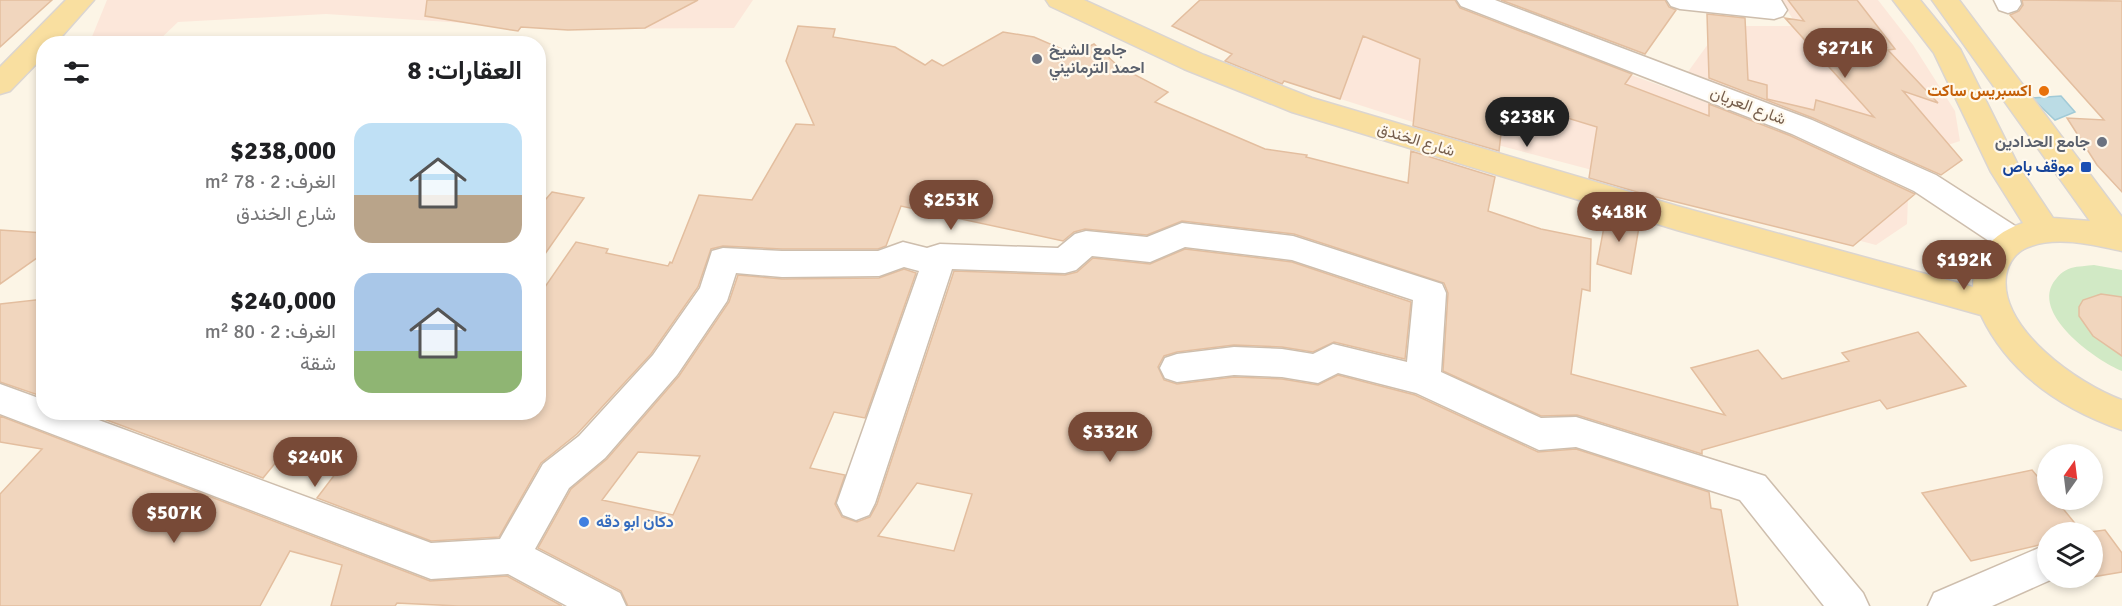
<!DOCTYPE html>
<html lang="ar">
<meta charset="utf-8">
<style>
:root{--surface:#fff;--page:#f6f6f6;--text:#202124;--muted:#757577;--accent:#784a37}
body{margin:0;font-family:Signika,Vazirmatn,sans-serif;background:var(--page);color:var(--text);direction:rtl;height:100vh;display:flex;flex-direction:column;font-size:22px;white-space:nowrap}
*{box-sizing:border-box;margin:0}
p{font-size:20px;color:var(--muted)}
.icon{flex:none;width:33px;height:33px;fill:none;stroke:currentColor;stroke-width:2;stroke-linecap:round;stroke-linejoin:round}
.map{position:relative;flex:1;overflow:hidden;direction:ltr}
.sheet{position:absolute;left:36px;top:36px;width:510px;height:384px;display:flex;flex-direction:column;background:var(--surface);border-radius:24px;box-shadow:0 3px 9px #0003;direction:rtl}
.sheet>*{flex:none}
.needle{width:39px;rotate:14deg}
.controls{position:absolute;left:2037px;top:444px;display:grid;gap:12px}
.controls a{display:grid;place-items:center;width:66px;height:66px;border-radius:50%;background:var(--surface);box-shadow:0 3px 9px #0003;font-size:30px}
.price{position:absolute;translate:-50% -51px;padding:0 14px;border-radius:21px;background:var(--accent);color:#fff;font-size:20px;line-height:39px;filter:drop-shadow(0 2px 3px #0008)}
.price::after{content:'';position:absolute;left:50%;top:36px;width:18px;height:14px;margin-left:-9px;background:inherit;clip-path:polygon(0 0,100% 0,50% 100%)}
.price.on{background:#222;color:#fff}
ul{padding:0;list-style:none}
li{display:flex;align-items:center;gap:18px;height:150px;padding:0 24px}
li span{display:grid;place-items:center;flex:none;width:168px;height:120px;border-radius:18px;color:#555}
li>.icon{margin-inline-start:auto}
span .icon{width:72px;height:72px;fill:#fffc;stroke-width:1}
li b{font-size:26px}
h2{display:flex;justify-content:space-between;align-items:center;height:72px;padding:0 24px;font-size:26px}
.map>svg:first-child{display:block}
</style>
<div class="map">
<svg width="2122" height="606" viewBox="0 0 2122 606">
<rect width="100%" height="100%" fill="#fcf5e6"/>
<path fill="#fce7da" d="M107 0H753L734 28 558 29 326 14 178 22 156 43 89 44Z
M1781 0H1878L1913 45 1955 111 1960 141 1909 158 1685 76 1721 26H1797Z
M1274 5 1539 41 1773 127 1842 156 1908 198 1907 224 1876 245 1422 125 1256 72 1228 57Z"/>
<path fill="#d1e9c5" d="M2094 265 2122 270V371C2097 361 2033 316 2053 283 2058 276 2062 271 2071 268 2078 266 2087 266 2094 265Z"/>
<path fill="#bbdce5" stroke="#a1cad7" stroke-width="1.5" d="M2061 96 2075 112 2055 120 2032 98Z"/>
<path fill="#f1d6be" stroke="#e3be9f" stroke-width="1.5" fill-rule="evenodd" d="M0 0H52L0 47Z
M427 0H698L645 28 568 30 521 27 518 31 425 16Z
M1200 0H1455L1460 8 1632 74 1625 84 1709 116V104L1791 136 1915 194 1853 246 1644 194 1589 178 1597 127 1505 99 1499 151 1413 126 1420 59 1363 36 1340 99 1284 81 1282 84 1225 61 1232 54 1172 26Z
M1501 0H1665L1669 7 1676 10 1645 54Z
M1788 0H1857L1895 49 1888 50 1938 103 1903 91 1962 160 1941 175 1813 118 1709 78 1707 14 1745 18 1748 80 1767 85V99L1814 110 1816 100 1874 117 1785 18 1804 21Z
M2022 0 2122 1V192L2097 165 2067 118 2104 120 2010 15 2019 11 2023 5Z
M798 26 835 29 833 37 895 47 925 65 932 60 943 66 1003 32 1034 37 1073 54 1094 44 1118 66 1168 92 1155 102 1265 149 1307 155 1306 157 1408 183 1411 151 1495 177 1488 211 1541 229 1591 239 1590 291 1582 289 1571 374 1725 415 1691 368 1758 350 1782 379 1849 361 1842 353 1918 332 1966 386 1887 409 1880 400 1702 450V454L1577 415 1541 416 1443 371 1448 293 1444 283 1294 234 1182 221 1147 235 1085 229 1074 232 1063 241 901 206 886 246 878 249H782L723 246 711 249 698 287 651 354 577 434 541 463 499 537 431 541 317 498 336 473 281 456 263 478 85 412H538V297L576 242 608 249 606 253 668 266 670 262 672 263 699 195 752 200 796 124 814 125 786 61Z
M552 192 584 198 538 264V198L546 199Z
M1607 211 1640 221 1631 274 1597 264Z
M0 230 44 233V253L0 284Z
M1185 249 1292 262 1411 302 1405 359 1334 342 1313 352 1282 347 1234 345 1177 352 1164 356 1158 367 1164 380 1177 384 1234 377 1282 379 1318 385 1338 375 1415 395 1538 452 1576 449 1709 492 1711 508 1721 510 1738 606H628L621 591 538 548 571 489 607 459 679 376 729 302 738 275 782 279 879 278 904 269 916 273 865 418 834 412 810 468 845 475 835 504 842 517 857 522 870 517 877 504 954 271 1065 275 1077 272 1093 258 1150 264ZM638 452 700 456 673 515 602 500ZM917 483 972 494 954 551 878 536Z
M2101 294 2122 297V356L2093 336 2079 316V307L2083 300Z
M44 299V397L0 382V304Z
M0 416 430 581 507 576 562 606H458L397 603 395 606H331L342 565 290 551 260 606H0V494L42 449 0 442Z
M2032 470 2048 489V500H2056L2082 532H2048V542L2039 545 1971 561 1922 493Z
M2105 530 2122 553V572L2092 577V532H2090Z"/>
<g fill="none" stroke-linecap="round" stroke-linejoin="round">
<g stroke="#cebead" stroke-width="3">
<path id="minor" d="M1457 0H1495L1812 120 1936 175 2023 231 2028 240 2023 249 2012 252 2001 249 1914 191 1792 134 1461 6Z
M1667 0H1781L1787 10 1783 16 1774 19 1680 9 1671 6Z
M1994 0H2020L2021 4 2017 10 2008 13 1999 10Z
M1182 223 1293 236 1442 284 1446 293 1441 372 1541 418 1576 417 1765 476 1863 593 1869 606H1824L1740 500 1576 447 1539 450 1416 393 1338 373 1318 383 1282 377 1234 375 1177 382 1165 378 1160 368 1165 358 1177 354 1234 347 1282 349 1313 354 1333 344 1407 362 1413 300 1292 260 1185 247 1150 262 1092 256 1076 270 1065 273 952 269 875 503 869 515 856 520 843 515 837 503 919 271 904 267 879 276 782 277 736 273 727 301 677 375 605 458 569 488 535 549 620 593 626 606H567L508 574 431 579 0 414V384L44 400V412H77L431 543 500 539 543 464 579 436 653 355 700 288 712 251 723 248 782 251H878L903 242 927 248 940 244 1058 248 1075 234 1086 231 1147 237Z
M2048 544V578H2055L1992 606H1928L1934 593Z"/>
</g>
<g stroke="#dbd5d0" stroke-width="3">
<path id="major" d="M66 0H94L55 44H44V56L10 91 0 94V67Z
M1046 0H1084L1204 55 1312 98 1677 206 1973 287C1974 254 1993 233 2023 223L1991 172 1934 53 1893 0H1920L1960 49 2019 167 2053 218 2090 221 1932 0H1959L2122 217V251C2094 245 2059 236 2031 246 2017 250 2008 262 2006 276 1999 329 2078 384 2122 400V430C2062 409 2009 374 1981 315L1677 230 1292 112 1184 69 1050 6Z"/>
</g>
<use href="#minor" fill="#fff" fill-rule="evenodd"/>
<use href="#major" fill="#f9dfa0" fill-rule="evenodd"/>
</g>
<g fill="#6b7280" stroke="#fff9ed" stroke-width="2">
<circle cx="1037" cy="59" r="6"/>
<circle cx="2102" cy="142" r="6"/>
</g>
<circle fill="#e8710a" stroke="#fff9ed" stroke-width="2" cx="2044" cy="91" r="6"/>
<rect fill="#1a4fb4" stroke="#fff9ed" stroke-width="2" x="2080" y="161" width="12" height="12" rx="3"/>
<circle fill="#3f7fe0" stroke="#fff9ed" stroke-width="2" cx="584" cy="522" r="6"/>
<g text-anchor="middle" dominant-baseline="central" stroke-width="4.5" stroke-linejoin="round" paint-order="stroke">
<g font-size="16" font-weight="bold" fill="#5b616d" stroke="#fff9ed" text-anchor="start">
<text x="1049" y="50">جامع الشيخ<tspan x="1049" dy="18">احمد الترمانيني</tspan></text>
<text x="2090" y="142" text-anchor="end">جامع الحدادين</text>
</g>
<g font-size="16" font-weight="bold" fill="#c56008" stroke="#fff9ed" text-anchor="end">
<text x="2032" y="91">اكسبريس ساكت</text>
</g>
<g font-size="16" fill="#755d4b" stroke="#fff9ed">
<text transform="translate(1748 106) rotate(21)">شارع العريان</text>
<text transform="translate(1416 140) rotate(17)">شارع الخندق</text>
</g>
<g font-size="16" font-weight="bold" fill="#164399" stroke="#fff9ed" text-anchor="end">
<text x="2074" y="167">موقف باص</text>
</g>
<g font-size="16" font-weight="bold" fill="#366cbe" stroke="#fff9ed" text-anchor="start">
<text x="596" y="522">دكان ابو دقه</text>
</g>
</g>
</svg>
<div class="controls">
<a><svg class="needle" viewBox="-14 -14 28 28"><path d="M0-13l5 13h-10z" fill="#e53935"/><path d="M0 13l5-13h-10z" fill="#757577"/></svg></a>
<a><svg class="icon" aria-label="layers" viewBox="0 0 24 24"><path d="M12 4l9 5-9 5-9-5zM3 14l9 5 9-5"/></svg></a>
</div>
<b class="price" style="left:1845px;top:79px">$271K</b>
<b class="price on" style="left:1527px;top:148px">$238K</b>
<b class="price" style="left:951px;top:231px">$253K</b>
<b class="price" style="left:1619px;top:243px">$418K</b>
<b class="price" style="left:1964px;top:291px">$192K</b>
<b class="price" style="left:1110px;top:463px">$332K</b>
<b class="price" style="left:315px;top:488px">$240K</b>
<b class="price" style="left:174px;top:544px">$507K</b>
<section class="sheet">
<h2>العقارات: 8<svg class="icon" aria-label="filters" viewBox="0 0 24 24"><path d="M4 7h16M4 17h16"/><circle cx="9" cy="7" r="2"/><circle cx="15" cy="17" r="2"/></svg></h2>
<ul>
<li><span style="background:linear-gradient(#bfe0f5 60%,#b9a48a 0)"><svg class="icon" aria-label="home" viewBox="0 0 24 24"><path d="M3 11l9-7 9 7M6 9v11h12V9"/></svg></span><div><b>$238,000</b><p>الغرف: 2 · 78 m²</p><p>شارع الخندق</p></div></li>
<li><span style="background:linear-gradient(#a9c7e8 65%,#8fb573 0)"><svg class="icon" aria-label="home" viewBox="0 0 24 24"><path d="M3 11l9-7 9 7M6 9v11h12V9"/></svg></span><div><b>$240,000</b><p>الغرف: 2 · 80 m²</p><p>شقة</p></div></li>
</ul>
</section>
</div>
